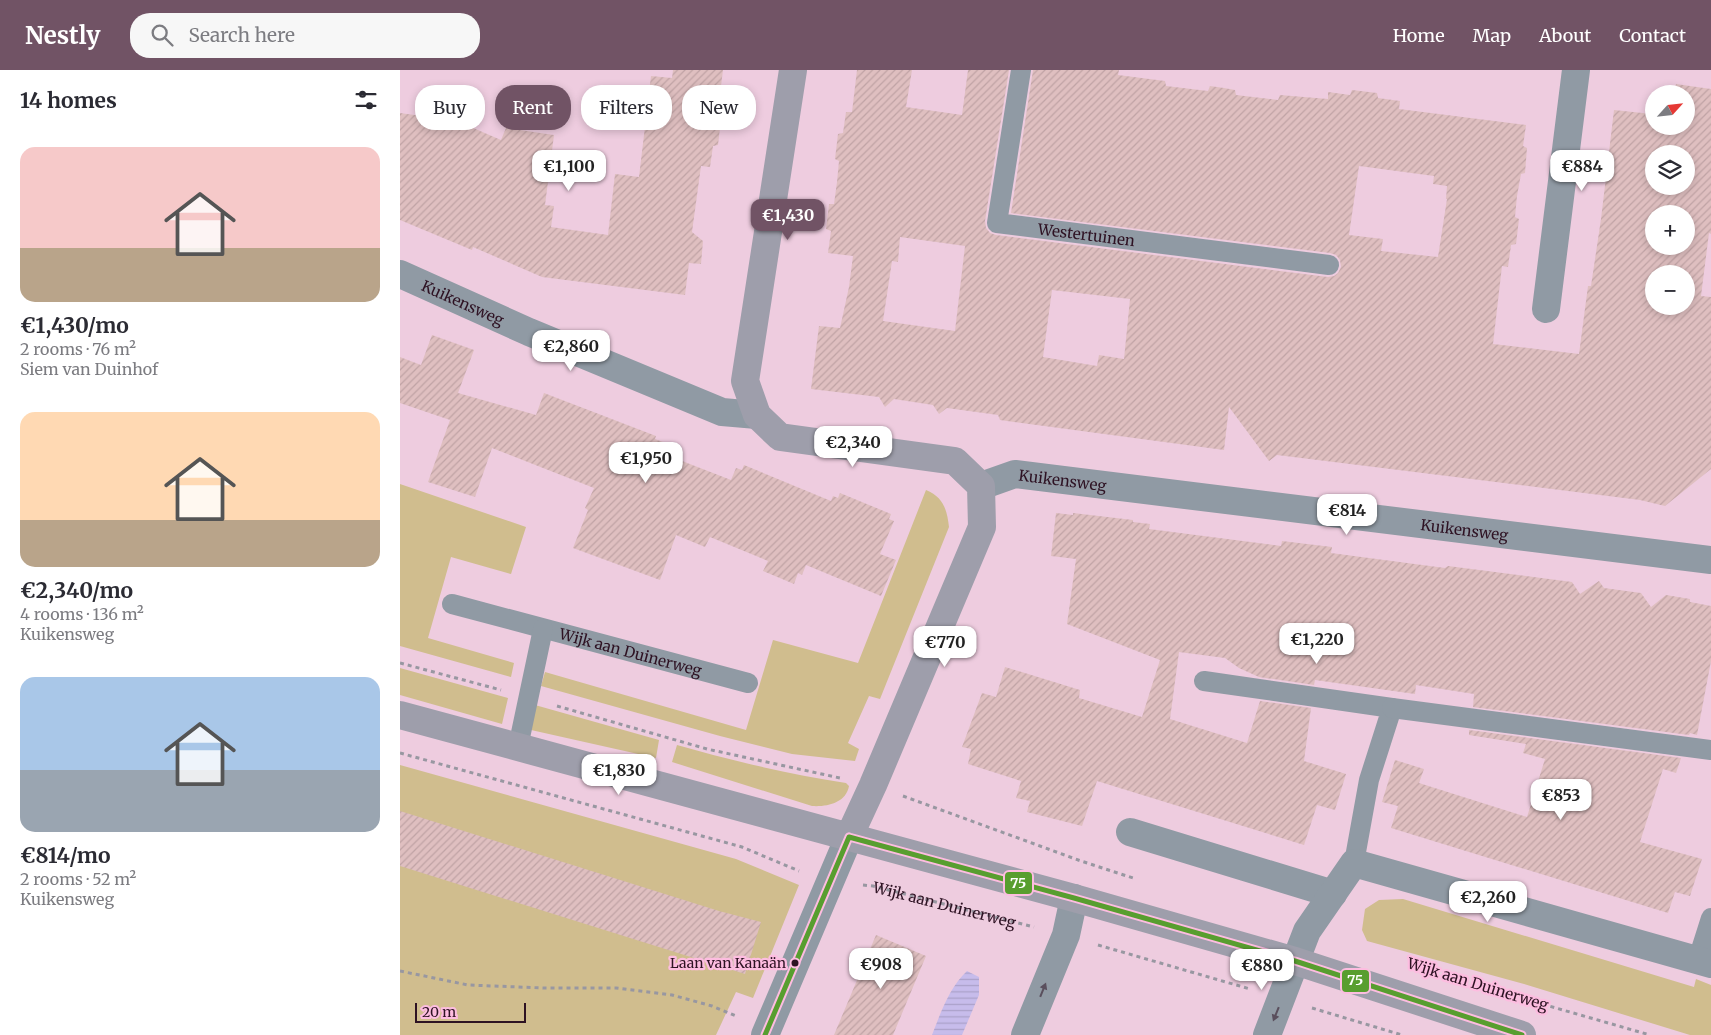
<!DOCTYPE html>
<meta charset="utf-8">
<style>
:root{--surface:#fff;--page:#f7f7f7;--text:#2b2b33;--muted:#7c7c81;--accent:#715365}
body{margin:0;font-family:Merriweather,serif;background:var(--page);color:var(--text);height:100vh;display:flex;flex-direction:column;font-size:19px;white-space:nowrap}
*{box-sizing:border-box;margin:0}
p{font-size:16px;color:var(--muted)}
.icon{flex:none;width:28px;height:28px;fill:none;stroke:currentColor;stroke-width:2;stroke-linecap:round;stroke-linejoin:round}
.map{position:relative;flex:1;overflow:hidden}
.panel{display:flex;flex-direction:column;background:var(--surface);width:400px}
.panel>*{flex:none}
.hud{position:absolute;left:15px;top:15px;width:475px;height:45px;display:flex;gap:10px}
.needle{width:32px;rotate:63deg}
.fabs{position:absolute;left:1245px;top:15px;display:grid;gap:10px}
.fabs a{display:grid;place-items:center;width:50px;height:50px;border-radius:50%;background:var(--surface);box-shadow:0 2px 8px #0003;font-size:25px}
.scale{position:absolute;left:15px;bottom:12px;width:111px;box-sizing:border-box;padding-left:5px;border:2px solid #2e1223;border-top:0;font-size:14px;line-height:18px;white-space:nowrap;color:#2e1223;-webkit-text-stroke:4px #fdbde0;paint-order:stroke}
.price{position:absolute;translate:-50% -42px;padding:0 11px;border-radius:10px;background:#fff;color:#222;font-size:16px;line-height:32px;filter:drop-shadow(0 1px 2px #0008)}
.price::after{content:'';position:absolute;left:50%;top:30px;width:15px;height:11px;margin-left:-8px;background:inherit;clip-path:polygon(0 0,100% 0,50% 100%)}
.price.active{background:var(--accent);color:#fff}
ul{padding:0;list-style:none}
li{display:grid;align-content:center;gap:10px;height:265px;padding:0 20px}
li span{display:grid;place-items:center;height:155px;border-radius:15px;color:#555}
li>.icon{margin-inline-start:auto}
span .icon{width:90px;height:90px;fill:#fffc;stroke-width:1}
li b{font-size:21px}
h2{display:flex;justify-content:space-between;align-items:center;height:60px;padding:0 20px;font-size:21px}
.chip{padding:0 18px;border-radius:20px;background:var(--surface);box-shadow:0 2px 8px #0003;font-size:18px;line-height:45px}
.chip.active{background:var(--accent);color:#fff}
header{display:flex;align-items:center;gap:30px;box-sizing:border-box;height:70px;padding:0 25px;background:var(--accent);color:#fff}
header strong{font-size:24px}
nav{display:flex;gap:28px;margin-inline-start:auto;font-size:18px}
.search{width:350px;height:45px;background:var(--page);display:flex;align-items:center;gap:12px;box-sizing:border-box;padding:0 18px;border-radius:20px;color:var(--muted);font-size:19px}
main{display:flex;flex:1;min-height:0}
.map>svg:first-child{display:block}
</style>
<header>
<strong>Nestly</strong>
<div class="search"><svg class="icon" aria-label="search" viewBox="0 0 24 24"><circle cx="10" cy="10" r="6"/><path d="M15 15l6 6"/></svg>Search here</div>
<nav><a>Home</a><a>Map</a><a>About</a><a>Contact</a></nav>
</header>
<main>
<section class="panel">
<h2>14 homes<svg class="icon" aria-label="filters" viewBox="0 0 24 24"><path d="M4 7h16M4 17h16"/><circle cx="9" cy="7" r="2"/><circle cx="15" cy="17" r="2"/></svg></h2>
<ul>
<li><span style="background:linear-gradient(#f6c9c9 65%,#b9a48a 0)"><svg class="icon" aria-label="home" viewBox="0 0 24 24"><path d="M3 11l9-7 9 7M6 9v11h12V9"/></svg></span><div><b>€1,430/mo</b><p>2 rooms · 76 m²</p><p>Siem van Duinhof</p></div></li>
<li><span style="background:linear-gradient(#ffd9b3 70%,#b9a48a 0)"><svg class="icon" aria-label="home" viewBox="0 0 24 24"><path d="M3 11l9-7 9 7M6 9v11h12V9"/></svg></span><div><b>€2,340/mo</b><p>4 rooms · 136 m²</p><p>Kuikensweg</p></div></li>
<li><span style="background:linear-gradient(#a9c7e8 60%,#9aa5b1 0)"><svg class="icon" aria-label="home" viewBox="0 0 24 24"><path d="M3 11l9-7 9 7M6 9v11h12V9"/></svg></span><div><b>€814/mo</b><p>2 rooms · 52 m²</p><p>Kuikensweg</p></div></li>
</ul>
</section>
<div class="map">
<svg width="1311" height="965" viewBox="0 0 1311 965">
<defs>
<pattern id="water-rules" width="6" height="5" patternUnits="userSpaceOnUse" patternTransform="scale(1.25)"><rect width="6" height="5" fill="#c7bceb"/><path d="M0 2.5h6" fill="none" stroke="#aba1c9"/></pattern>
<pattern id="building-hatch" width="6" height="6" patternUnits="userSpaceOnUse" patternTransform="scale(1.25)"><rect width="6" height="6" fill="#dfbfc0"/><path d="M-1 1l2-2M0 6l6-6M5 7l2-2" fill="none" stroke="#c0a3a5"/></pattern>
</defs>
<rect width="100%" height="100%" fill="#eeccdf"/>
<path fill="#d0bd8e" d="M0 414 126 457 111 504 51 487 28 568 114 593 111 607 0 576Z
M526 420C543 427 547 439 549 457L480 629 469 626 448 673 459 679 455 691 392 684 320 666 141 616 145 602 346 660 373 570 458 593Z
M0 598 108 628 102 654 0 625Z
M135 635 259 670 256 688 131 660Z
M277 675C333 691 388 704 446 713L449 716C446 733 427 737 412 736L272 692Z
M0 695 336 789 399 815 353 928 336 922 316 965H0Z
M1003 829 1294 917 1296 909 1311 915V965H1290L1124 914 967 871 962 860 965 839 979 830Z"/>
<path fill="url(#water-rules)" d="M567 901 579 907V925L562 965H532C541 942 549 918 567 901Z"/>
<path fill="url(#building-hatch)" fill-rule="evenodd" d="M273 0H323L317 48 321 49 318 75 313 76 310 97 301 96 292 162 303 171 301 194 289 193 285 225 142 207 73 177 72 180 0 150V43L57 51 101 70 106 58 154 65 145 135 154 136 151 157 208 165 215 104 239 107 251 6 272 8Z
M457 0H512L506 37 562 45 568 0H609L585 151 586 158 590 163 596 165 928 207 934 206 938 203 941 197 940 190 936 185 930 183 611 143 633 0H719L718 5 765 11 766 16 808 21 810 16 824 18 835 20 836 25 878 30 880 25 928 29V22L950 25 952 20 977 23 978 28 1000 31 999 39 1126 55 1123 76 1127 78 1125 103 1121 104 1117 126 1115 147 1119 149 1116 174 1111 175 1108 197 1102 196 1093 274 1179 284 1188 216H1191L1201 149 1214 40 1252 44V34H1254V56H1286V24H1274L1276 14 1311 19V164L1309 163 1301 226 1311 227V399L1265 436 1240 430 877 385 869 391 829 337 824 380 614 352 600 350 598 345 547 338 539 344 533 335 494 329 485 337 479 327 411 319 419 256 440 258 449 217 453 186 428 183 431 161 426 159 429 134H434L437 112 439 91 435 89 438 64 443 63 446 42H452ZM1254 84H1286V116H1254ZM959 96 1034 106 1033 114 1047 116 1046 129H1047L1038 187 981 181 983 169 949 165ZM1254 144H1286V176H1254ZM500 167 565 176 555 261 483 251 492 191 498 192ZM1254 204H1286V236H1254ZM652 220 730 229 724 289 699 285 697 296 643 287Z
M32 265 74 280 58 323 136 345 144 323 256 366 255 369 281 379 277 389 331 410 336 398 342 400 344 395 431 431 433 426 438 428 440 423 491 444 489 449 494 451 480 484 496 490 481 526 406 495 402 505 398 503 394 514 363 501 368 491 310 467 305 477 276 465 260 510 173 478 188 440 185 438 194 418 92 378 75 427 28 412 50 350 0 333V287L21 295Z
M656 443 673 445V443L733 450V452L750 454 749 459 881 476 882 471 932 477 931 483 1045 498 1048 496 1172 512 1180 524 1199 511 1204 518 1241 523 1251 537 1266 525 1290 529V532L1311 536V591L1297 665 1290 663 1289 665 1073 637 1074 624 1016 615 1015 624 915 610 914 615 859 607 839 598 825 588 779 582 770 649 847 673 860 631 911 638 904 691 946 704 935 740 917 735 904 775 697 711 682 756 627 742 630 731 616 728 621 711 568 694 571 679 562 677 582 623 596 627 605 597 680 620 679 628 742 647 760 590 667 554 676 489 651 486Z
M1069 660 1281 688 1276 703 1263 699 1240 772 1302 789 1290 826 1275 822 1268 843 991 758 998 736 982 732 995 690 1024 699 1019 713 1127 747 1145 689 1123 683 1126 674 1069 665Z
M0 741 319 841 361 852 345 904 0 796Z
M476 865 526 886 493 965H434Z"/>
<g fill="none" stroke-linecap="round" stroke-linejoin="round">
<g stroke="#9897a1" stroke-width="3" stroke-dasharray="4 4" stroke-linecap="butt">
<path d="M0 593 101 620"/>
<path d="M157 636 307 679 440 708"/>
<path d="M0 683 342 777 399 801"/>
<path d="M503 726 681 791 733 808"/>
<path id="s1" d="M463 815 473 816 634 857"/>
<path d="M698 875 850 919"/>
<path d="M0 901 68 915 144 918H216L272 925 312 936 336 946"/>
<path d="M1135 932 1250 965"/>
<path d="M912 938 1002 965"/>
</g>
<g stroke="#909aa4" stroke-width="20">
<path id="s2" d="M621 0 597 153 929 195"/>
<path id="s3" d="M52 534 348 613"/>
<path d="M804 611 992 638 969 710 954 793"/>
<path d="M992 638 1311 680"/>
<path d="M118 677 143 559"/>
<path d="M1298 889 1311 848"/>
</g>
<g stroke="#909aa4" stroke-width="28">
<path id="s4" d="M0 204 129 262 322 342 357 345"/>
<path d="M1146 239 1176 0"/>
<path id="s5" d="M581 416 615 404 1311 490"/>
<path d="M730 762 933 824"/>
<path d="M365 965 449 767"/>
<path d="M625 965 666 865 674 828"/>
<path d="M867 965 907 861 954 793 1311 894"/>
</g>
<path stroke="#9e9eab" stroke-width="28" d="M393 0 345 311 357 345 380 367 555 391 581 416 582 457 473 715 449 767
M0 645 674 828 895 891 1122 965"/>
<g stroke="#fdbde0" stroke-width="9">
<path id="bus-1" d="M449 767 674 828 895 891 1122 965
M365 965 449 767"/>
</g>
<use href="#bus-1" stroke="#589e2f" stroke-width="5"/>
</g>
<defs><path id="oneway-solid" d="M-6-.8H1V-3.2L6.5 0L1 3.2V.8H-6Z" transform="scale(1.25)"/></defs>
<g fill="#5a4f5d">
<use href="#oneway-solid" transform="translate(643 920) rotate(-68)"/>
<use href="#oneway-solid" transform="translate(876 944) rotate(112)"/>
</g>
<circle fill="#2e1223" stroke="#fdbde0" stroke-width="2" cx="395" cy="893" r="4.5"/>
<g text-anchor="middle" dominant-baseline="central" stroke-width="4.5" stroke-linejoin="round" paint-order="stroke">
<g font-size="14" fill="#2e1223" stroke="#fdbde0" text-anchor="end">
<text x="386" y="893">Laan van Kanaän</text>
</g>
<g font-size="15" fill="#2e1223" stroke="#fdbde0">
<text stroke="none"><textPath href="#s2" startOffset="245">Westertuinen</textPath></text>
<text stroke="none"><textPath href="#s4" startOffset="69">Kuikensweg</textPath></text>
<text stroke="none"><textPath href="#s5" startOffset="84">Kuikensweg</textPath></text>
<text stroke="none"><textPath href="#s5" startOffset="489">Kuikensweg</textPath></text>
<text stroke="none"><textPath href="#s3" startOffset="185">Wijk aan Duinerweg</textPath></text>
<text stroke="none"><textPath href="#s1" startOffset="84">Wijk aan Duinerweg</textPath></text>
<text transform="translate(1078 914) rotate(17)">Wijk aan Duinerweg</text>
</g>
</g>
<g stroke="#fdbde0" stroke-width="2">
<rect x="604" y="801" width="29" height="24" rx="5" fill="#589e2f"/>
<rect x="941" y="899" width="29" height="24" rx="5" fill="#589e2f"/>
</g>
<g font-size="14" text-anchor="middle" font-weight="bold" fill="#fff">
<text x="618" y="818">75</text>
<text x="955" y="915">75</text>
</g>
</svg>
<div class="fabs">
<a><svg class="needle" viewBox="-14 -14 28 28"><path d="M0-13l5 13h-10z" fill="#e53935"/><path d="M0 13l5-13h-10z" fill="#7c7c81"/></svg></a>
<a><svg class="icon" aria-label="layers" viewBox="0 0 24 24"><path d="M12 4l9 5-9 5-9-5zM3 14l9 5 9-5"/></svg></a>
<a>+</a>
<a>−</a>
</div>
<div class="scale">20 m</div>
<b class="price" style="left:169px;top:122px">€1,100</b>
<b class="price" style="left:1182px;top:122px">€884</b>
<b class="price active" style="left:388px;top:171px">€1,430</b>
<b class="price" style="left:171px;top:302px">€2,860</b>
<b class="price" style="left:453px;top:398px">€2,340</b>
<b class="price" style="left:246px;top:414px">€1,950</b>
<b class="price" style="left:947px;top:466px">€814</b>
<b class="price" style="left:917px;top:595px">€1,220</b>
<b class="price" style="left:545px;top:598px">€770</b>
<b class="price" style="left:219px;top:726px">€1,830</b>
<b class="price" style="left:1161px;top:751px">€853</b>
<b class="price" style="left:1088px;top:853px">€2,260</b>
<b class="price" style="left:481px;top:920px">€908</b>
<b class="price" style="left:862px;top:921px">€880</b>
<div class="hud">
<a class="chip">Buy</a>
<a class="chip active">Rent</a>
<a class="chip">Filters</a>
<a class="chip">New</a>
</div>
</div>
</main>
